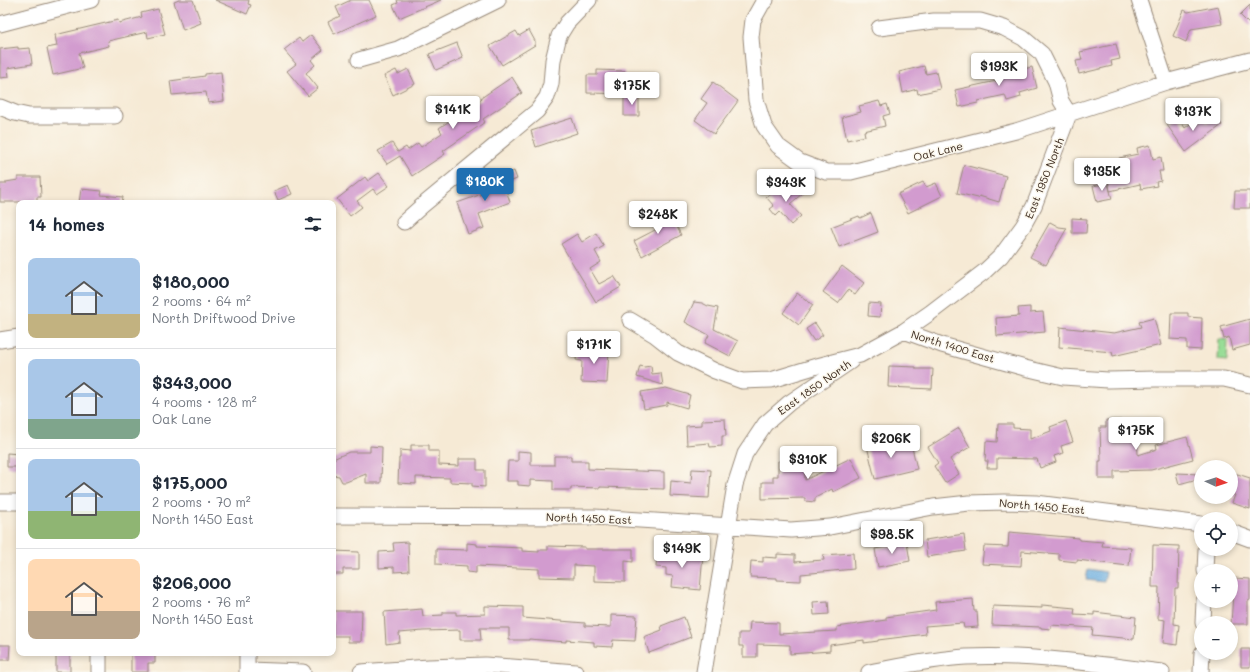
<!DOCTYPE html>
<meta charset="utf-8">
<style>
:root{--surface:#fff;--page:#f2f2f3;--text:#1f2937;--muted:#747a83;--line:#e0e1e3;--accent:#1f6fb2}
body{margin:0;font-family:Mali,sans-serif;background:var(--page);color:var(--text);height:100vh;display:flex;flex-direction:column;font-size:15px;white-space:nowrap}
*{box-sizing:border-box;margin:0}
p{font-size:13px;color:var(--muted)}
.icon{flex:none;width:22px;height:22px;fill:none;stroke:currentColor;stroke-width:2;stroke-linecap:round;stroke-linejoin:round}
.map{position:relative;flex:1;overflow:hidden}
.sheet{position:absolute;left:16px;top:200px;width:320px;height:456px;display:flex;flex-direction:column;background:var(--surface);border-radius:8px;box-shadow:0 2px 6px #0003}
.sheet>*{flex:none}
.needle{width:26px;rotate:93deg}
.tools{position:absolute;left:1194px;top:460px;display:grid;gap:8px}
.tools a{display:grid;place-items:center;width:44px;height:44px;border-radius:50%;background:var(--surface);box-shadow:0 2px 6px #0003;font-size:20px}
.price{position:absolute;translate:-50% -34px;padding:0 9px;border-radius:4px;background:#fff;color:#222;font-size:13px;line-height:26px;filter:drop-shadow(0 1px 2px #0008)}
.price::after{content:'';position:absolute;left:50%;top:24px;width:12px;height:9px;margin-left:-6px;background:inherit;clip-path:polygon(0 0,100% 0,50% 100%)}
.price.current{background:var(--accent);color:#fff}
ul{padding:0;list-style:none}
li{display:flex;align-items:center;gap:12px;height:100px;padding:0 12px}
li+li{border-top:1px solid var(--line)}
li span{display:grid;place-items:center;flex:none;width:112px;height:80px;border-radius:8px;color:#555}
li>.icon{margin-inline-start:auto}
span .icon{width:48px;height:48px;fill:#fffc;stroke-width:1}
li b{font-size:17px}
h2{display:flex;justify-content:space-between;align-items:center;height:48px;padding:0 12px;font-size:17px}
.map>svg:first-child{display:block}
</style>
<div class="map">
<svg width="1250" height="672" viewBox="0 0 1250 672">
<rect width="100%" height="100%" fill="#fbf7ec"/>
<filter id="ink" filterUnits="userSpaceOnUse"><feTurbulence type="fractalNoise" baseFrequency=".025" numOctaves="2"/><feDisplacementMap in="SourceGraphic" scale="8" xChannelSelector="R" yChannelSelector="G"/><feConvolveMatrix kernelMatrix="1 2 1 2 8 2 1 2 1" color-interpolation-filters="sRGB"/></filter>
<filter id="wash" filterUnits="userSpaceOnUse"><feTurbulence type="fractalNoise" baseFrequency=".012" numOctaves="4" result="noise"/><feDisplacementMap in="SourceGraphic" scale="16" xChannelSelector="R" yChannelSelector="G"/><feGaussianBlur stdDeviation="0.9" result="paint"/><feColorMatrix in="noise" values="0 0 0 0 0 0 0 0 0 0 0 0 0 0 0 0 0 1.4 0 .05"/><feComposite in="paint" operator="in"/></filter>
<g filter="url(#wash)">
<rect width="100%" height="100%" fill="#f6ead5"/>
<path fill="#98dd96" stroke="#6a845a" d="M1219 339 1228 340 1227 361 1218 360Z"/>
<path fill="#6caee0" stroke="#546c7f" d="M1088 569 1106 572 1104 582 1086 580Z"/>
<g id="blocks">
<path fill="#d29bcf" d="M179 0H193L201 23 183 30 174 2Z
M215 0H249L248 4 251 5 247 14Z
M351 0H369L376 15 334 34 328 22 340 16 336 7Z
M397 0H441L399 18 393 5 398 3Z
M1250 5V25L1240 15Z
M1218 6 1222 24 1191 29 1186 42 1173 36 1184 10 1188 12Z
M158 9 165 34 148 38 147 32 108 41 109 46 79 53 83 68 53 75 47 48 57 46 55 35 118 20 119 23 142 17 141 13Z
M529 30 535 41V45L502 65 490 46 516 31 519 36Z
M311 35 323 50 311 60 315 65 306 73 318 88 308 96 287 71 296 64 284 50 299 38 302 42Z
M457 43 463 58 436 70 429 54Z
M1116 44 1120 59 1111 61 1112 66 1079 74 1076 61 1082 60 1080 52Z
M18 47V49L30 48 32 64 8 68 9 77 0 78V49Z
M924 66 926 74 936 72 940 89 918 94 917 89 903 93 899 72Z
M1010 67 1011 72 1032 67 1037 88 1020 93 1021 97 1007 101 1005 95 978 101V103L959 107 955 90 1001 80 998 70Z
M408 69 415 84 393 95 384 76 396 70 398 74Z
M597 70 625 71V79H633L632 94 587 93V75H597Z
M221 72 224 101 208 103 206 92 172 95 170 81 205 76V74Z
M512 77 522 93 483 119 485 122 443 151 445 154 412 176 400 156 387 164 378 151 392 143 398 152 406 147 408 150 418 143 421 147 442 133 439 128 482 99 481 98Z
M713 82 738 101 714 134 695 120 707 103 701 99Z
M624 95H639V116H624Z
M879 101 881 106 887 104 890 114 883 116 885 126 864 131 865 136 847 140 842 117 861 112 859 106Z
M1178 117 1185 128 1194 121 1196 124 1204 118 1207 123 1216 117 1222 125 1186 152 1167 125Z
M572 118 577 133 536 147 531 131Z
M1150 145 1153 159 1161 157 1163 171H1159L1161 181 1156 182 1157 186 1141 189 1140 184 1110 191 1107 174 1122 171 1119 158 1138 154 1137 148Z
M964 165 1006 176 999 202 979 196 978 198 957 193Z
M514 171 517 179 504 184 510 202 479 214 484 228 468 234 457 203 485 193 482 184Z
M379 173 389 186 377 194 373 189 357 201 362 207 350 216 337 199 365 177 368 181Z
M18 177H40L41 197H37V202H0V184H6V182L18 180Z
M794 182 803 193 790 204 801 216 791 225 780 212 776 216 770 209 774 206 766 197 777 188 781 193Z
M923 182 926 187 936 183 942 196 908 213 898 194Z
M1108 183 1112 199 1097 202 1093 186Z
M288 185 292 194 278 200 274 191Z
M81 189 102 191 101 195 123 197 122 203H79Z
M1235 191H1250V208H1234Z
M663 212 668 222 673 219 681 235 642 256 634 241 657 229 651 218Z
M871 213 878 232 839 247 831 227 859 216 860 218Z
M1072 218 1087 219 1086 233H1072Z
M1050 222 1059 227 1067 228 1046 265 1030 257Z
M596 233 604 246 595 251 601 262 590 269 599 284 614 276 621 287 596 302 561 244 577 234 582 242Z
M842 266 864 283 855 295 848 290 838 303 823 292Z
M797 293 813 305 799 325 783 313Z
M694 302 702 303 708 306 718 308 714 329 738 341 730 356 705 343 709 335 685 322Z
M869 303 881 304 880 317 868 316Z
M1030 307V313L1043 312 1045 332 997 336 996 318 1019 316 1018 308Z
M1171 313H1188V317L1202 318 1201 350 1187 349V340L1170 339Z
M1154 318 1161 345 1113 356 1112 352 1059 347 1060 327 1114 333 1141 327 1139 322Z
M1250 319V345L1232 350 1229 337 1224 339 1221 327Z
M815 323 823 335 814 341 806 329Z
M577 348 609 350 607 383 581 382 582 361 576 360Z
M640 366 644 367 651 366 652 374 661 373 663 385 637 377Z
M889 366 916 367V369H933L932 389 888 387Z
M666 388 690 395 687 408 667 402V405L644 409 641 392Z
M725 419 726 436H722V446L710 447 709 443 687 445 686 426 702 425V420Z
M1106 420H1121V425L1134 424V434H1137L1138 455 1157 449 1156 445 1187 437 1193 459 1151 470 1114 471V479H1099V461H1101L1100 427H1106Z
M1066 421 1073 442 1061 446 1063 453 1054 456 1056 462 1040 468 1037 459 997 458V468H987L988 461H985L986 441 997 442 998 424H1013V428L1030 429V439L1051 431 1050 427Z
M959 428 970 447 950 459 959 474 945 483 934 466 938 463 928 447Z
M881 438 883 449 911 443 917 469 875 479 866 442Z
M411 445H429V451H439V465L459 466V459H477V470H485V487L472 486V483L450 482V478L416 477V484L398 483 399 458H400V450L411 451Z
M370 446 382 447 381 483H366V474L346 482H342L339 476 333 475V459L349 452H370Z
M518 451 531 452V465H554V456H571V461H588V469L664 472V489L600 487V488L571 487V490H553V481L530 480V486L518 485V481H507L508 461H518Z
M7 453 19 454V467H7Z
M786 455H797V460H804L805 480 851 458 861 478 833 492 832 489 815 498V502L805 501V498L762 499V482H773V476H778V461H786Z
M692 469 711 470 709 498 670 496 671 481 691 483Z
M1231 472 1250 478V509L1232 503 1235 495 1231 494Z
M1176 473 1201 474V478L1179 484Z
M1009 532 1079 538V540L1103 542 1102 546 1131 548 1129 566 1077 560V562L1059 560V554L1022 551 1021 566 982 564 984 546 1008 547Z
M964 534 966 551 927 557 925 540Z
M408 542 409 571 394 572V567L379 568V552L394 551 393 543Z
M467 543 477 544V546L522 548V551L539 552V550H548V546L585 547V549H633V562L625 561V582L594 581V566L574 565V578L539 577V569L476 566V573L467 572V566L436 564V549L467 550Z
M907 543 910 561 878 567 875 549Z
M1153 545 1179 546 1178 588H1175L1174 624 1179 625 1177 645 1163 643 1165 620 1158 619 1159 587H1152Z
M333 551 359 552V569H343V574H333Z
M657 551 703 555 700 590 672 587 673 576 666 575V568L656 567Z
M853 553 854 569 801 574V581L777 580V578L750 577 751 561 763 562V557L777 558V554L795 555V562L824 560 823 555Z
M1234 578 1250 579V600L1248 601V624H1231Z
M973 599 974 611H977L978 627 964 628 963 623 925 626 926 634 878 640V641L864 643V640L830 645V651L790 654V645L757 644V657H743V646H739V633H749L750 622 779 623V634L837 631V627L886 620V617L936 610 935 602Z
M828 601 829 614 814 615 813 602Z
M1042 605 1075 608 1074 614 1094 615V612L1136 617 1134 639 1092 635 1093 628 1051 625V629L1041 628V627L992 625 993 606 1042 608Z
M485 606 523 607V618L585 623V626L611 627V615L637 616 635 641 613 640 612 647 594 646V642L566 640V642L529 639V640H509V628H480L481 640H460V630L423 631 399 633 400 642 386 644 384 612 422 609 423 616 443 615V612H456V615L485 614Z
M333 611H362L361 642H348V636H333Z
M684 617 691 637 649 653 644 637 662 630 661 626Z
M0 645H10L9 660H0Z
M1241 649H1250V667H1241Z
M56 653H70V672H56Z
M131 653H155V663H148V672H131Z"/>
</g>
</g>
<g filter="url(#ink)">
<use href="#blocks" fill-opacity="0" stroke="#988a7a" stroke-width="1"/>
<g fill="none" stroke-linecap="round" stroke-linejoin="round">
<g stroke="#988a7a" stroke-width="17">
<path id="minor" d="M766 0 762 4 753 20 751 37 756 100 764 126 778 146 800 162 826 172H851L1016 131 1166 82 1250 60
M1139 0 1166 82
M0 24 91 0
M359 60 398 49 498 0
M0 107 15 113 29 116H115
M404 222 423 205 537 111 547 97 551 84 553 60 559 36 567 23 589 0
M630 320 655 335 678 353 715 371 742 381 771 380 817 366 860 355 904 331 930 313 985 271 1001 256 1023 226 1034 206 1069 114 1061 101 1056 82 1042 54 1023 38 1004 28 980 21H934L879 28
M904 331 942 345 1025 368 1063 377 1108 380 1156 379H1224L1250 385
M0 340 19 337
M0 502H19
M333 516 594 517 791 530 830 527 933 507 969 503 1004 502 1036 503 1201 524
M1231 532 1250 539
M1205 571 1206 549
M1203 623 1204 601
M247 670 303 672
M99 672V653
M247 672V653
M361 672 429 667 485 665 576 672
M704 672 735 485 745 454 765 424 789 403 851 361
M869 672C901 666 933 659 966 657 1031 654 1097 664 1162 672
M1201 672 1202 653"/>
</g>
<use href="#minor" stroke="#fff" stroke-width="15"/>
</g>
</g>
<g text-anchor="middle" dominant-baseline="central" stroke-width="3" stroke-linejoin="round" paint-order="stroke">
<g font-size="11" fill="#3b2a1e" stroke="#fbf7ec">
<text transform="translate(938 151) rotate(-14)">Oak Lane</text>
<text transform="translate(1044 178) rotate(-68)">East 1950 North</text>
<text transform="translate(953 346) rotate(17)">North 1400 East</text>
<text transform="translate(814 387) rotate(-35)">East 1850 North</text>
<text transform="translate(1042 506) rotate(5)">North 1450 East</text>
<text transform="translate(589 518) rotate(2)">North 1450 East</text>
</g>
</g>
</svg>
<div class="tools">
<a><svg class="needle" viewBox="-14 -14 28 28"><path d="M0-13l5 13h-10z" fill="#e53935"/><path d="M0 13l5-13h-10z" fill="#747a83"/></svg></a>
<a><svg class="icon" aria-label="locate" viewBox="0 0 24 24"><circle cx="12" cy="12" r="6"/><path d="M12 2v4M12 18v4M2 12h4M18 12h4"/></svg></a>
<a>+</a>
<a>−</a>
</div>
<b class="price" style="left:999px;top:87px">$193K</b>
<b class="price" style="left:632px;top:106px">$175K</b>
<b class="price" style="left:453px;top:130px">$141K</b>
<b class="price" style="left:1193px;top:132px">$137K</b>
<b class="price" style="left:1102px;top:192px">$135K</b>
<b class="price current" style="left:485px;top:202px">$180K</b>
<b class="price" style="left:786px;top:203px">$343K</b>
<b class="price" style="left:658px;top:235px">$248K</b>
<b class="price" style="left:594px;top:365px">$171K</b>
<b class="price" style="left:1136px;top:451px">$175K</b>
<b class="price" style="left:891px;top:459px">$206K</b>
<b class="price" style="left:808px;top:480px">$310K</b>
<b class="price" style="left:892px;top:555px">$98.5K</b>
<b class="price" style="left:682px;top:569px">$149K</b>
<section class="sheet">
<h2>14 homes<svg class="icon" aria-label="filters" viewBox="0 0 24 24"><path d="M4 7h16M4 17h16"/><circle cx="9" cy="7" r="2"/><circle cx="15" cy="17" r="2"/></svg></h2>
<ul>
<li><span style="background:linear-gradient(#a9c7e8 70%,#c2b280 0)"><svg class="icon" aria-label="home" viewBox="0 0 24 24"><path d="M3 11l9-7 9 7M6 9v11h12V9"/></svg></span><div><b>$180,000</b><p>2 rooms · 64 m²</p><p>North Driftwood Drive</p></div></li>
<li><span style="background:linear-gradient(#a9c7e8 75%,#7fa58c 0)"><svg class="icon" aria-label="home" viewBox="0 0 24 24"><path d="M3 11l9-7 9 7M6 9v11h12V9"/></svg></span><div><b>$343,000</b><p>4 rooms · 128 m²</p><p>Oak Lane</p></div></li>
<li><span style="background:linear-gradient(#a9c7e8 65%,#8fb573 0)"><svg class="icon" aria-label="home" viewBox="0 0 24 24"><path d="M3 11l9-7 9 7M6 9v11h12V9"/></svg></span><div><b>$175,000</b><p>2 rooms · 70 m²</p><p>North 1450 East</p></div></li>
<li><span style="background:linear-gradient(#ffd9b3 65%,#b9a48a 0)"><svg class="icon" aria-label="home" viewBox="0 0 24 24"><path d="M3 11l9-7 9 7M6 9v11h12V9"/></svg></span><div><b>$206,000</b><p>2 rooms · 76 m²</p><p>North 1450 East</p></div></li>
</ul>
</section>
</div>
